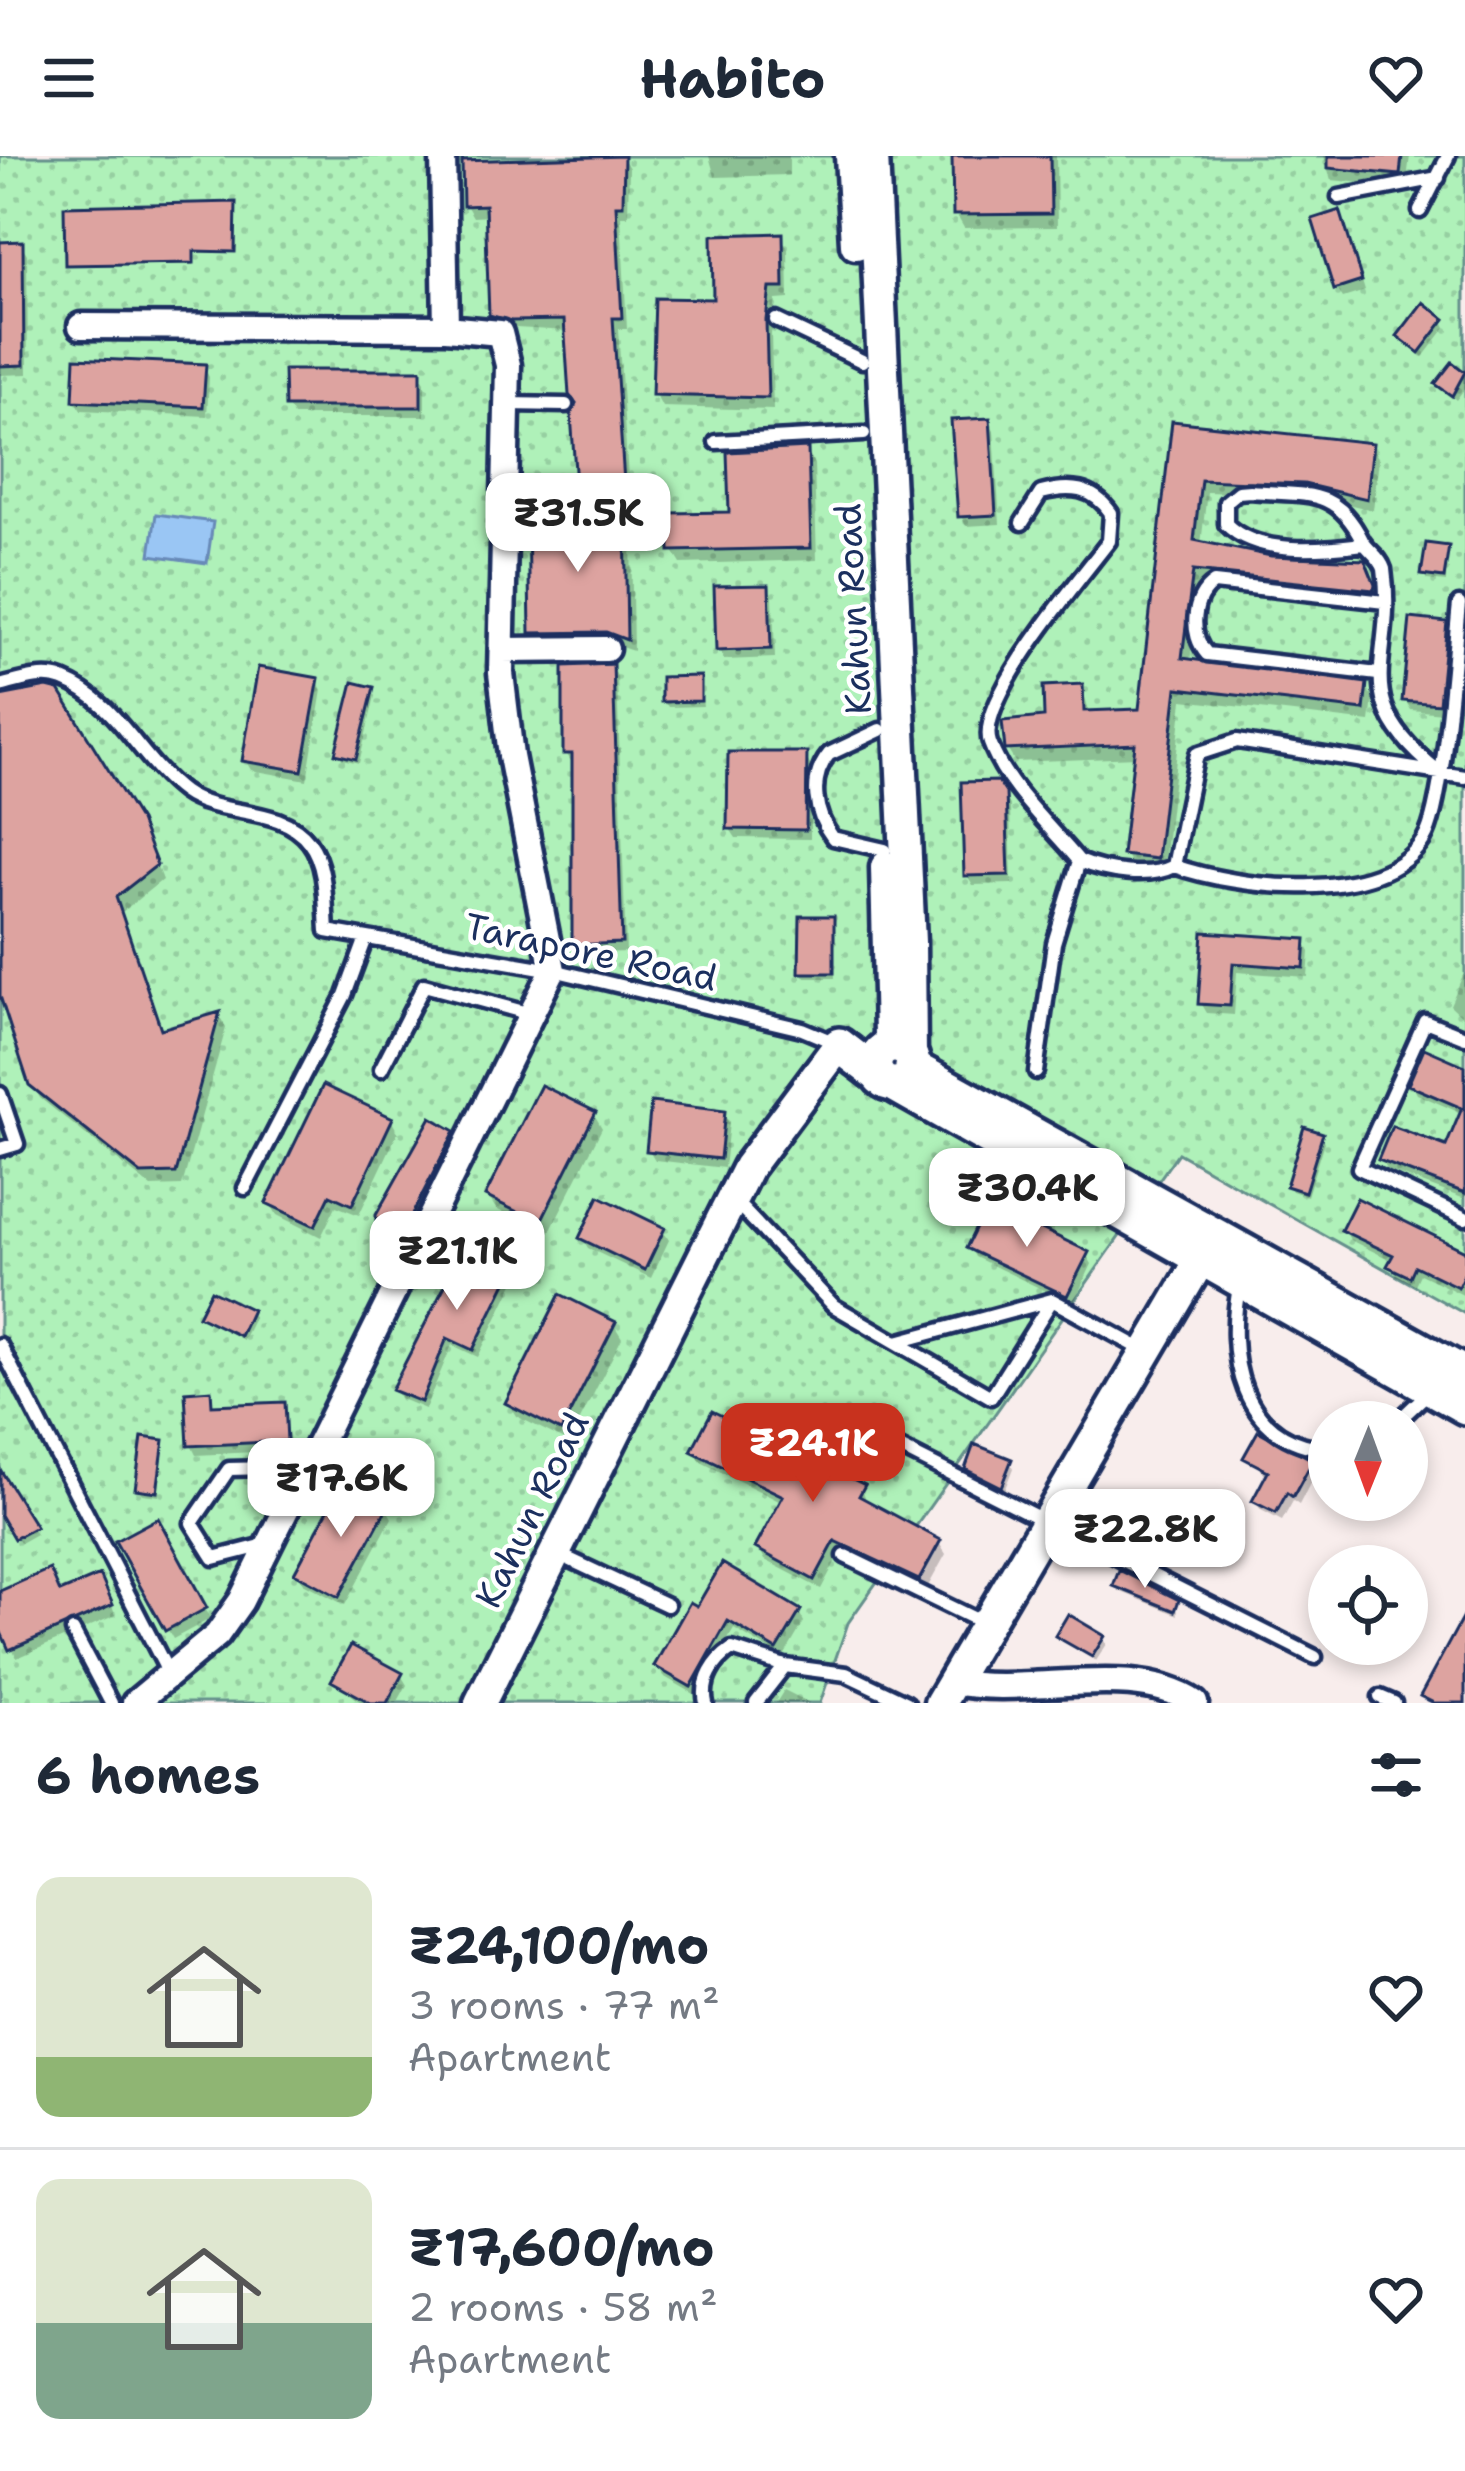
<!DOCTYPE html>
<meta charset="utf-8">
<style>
:root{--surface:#fff;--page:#f6f6f7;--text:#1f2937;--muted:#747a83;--line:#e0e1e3;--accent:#c8321e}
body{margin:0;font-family:"Shantell Sans",sans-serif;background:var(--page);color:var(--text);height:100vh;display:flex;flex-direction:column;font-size:45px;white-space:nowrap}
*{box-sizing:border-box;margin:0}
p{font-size:39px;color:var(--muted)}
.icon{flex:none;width:66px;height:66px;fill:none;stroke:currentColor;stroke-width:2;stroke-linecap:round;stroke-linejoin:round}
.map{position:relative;height:1547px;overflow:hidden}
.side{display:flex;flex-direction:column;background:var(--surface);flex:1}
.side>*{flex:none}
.needle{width:78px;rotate:181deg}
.tools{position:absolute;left:1308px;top:1245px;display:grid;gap:24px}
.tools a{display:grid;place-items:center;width:120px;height:120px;border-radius:50%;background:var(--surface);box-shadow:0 6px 18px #0003;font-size:60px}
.price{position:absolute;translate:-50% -102px;padding:0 27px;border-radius:24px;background:#fff;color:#222;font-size:39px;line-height:78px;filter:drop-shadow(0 3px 6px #0008)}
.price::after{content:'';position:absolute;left:50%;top:72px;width:36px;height:27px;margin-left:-18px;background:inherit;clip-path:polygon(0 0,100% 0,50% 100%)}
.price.on{background:var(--accent);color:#fff}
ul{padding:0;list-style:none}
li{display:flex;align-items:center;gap:36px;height:300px;padding:0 36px}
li+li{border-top:3px solid var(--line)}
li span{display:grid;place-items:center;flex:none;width:336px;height:240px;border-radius:24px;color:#555}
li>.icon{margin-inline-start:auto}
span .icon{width:144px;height:144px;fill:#fffc;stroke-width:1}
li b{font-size:51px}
h2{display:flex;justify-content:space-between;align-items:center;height:144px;padding:0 36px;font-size:51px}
header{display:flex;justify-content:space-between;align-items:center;height:156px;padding:0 36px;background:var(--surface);font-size:54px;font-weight:700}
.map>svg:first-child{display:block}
</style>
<header><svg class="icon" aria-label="menu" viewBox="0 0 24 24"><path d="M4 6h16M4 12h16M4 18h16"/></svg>Habito<svg class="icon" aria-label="heart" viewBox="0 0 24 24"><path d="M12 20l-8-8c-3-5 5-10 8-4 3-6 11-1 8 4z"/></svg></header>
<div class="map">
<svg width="1465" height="1547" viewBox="0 0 1465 1547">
<defs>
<pattern id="park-dots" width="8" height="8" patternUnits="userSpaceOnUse" patternTransform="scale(3)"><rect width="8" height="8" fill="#aff1b9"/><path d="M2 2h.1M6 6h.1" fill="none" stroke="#96cfa1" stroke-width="1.8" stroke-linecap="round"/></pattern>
</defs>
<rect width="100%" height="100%" fill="#f8edec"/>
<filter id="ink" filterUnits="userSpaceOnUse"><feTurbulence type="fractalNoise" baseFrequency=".00833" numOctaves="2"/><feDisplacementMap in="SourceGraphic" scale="24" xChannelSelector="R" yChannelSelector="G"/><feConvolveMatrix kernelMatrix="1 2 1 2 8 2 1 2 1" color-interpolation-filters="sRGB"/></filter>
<g filter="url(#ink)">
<path fill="url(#park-dots)" stroke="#65908c" stroke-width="3" d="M0 0H1465V1158L1178 997 848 1467 820 1547H0Z"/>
<path fill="#9ac6f4" stroke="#678ab8" stroke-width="3" d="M156 358 213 366 207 407 150 399Z"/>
<path fill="#0003" d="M622 0 629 12 628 60H621L627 173H618L629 337 585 340 579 328V250L567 175 499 171 492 159 489 60 473 61 466 49Z
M709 0H789V19L715 21Z
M955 0H1056L1057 71 964 72 956 58Z
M1324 0H1410L1406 31 1331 24Z
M236 51 235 97 193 96 194 109 68 108Z
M1344 67 1365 135 1343 142 1337 133Z
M781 80 788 93 789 143 776 144 771 178 773 254 662 251 655 238 716 147Z
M21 88 27 98 28 218 0 219V89Z
M1443 165 1446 171 1423 201 1400 180Z
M1452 210 1465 220V232L1456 244 1438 228Z
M204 211 209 221 207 260 81 254 76 244Z
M419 217 425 226V260H293L288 250Z
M988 265 994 274 1000 368 966 370 961 360Z
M1175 268 1371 290 1379 303 1373 354 1313 340 1207 336 1201 389 1271 403 1364 407 1379 431 1380 446 1199 427 1190 506 1366 530 1373 543 1370 566 1183 544 1163 715 1133 712 1126 699 1137 601 1015 606 1007 593 1082 531 1090 558 1142 556Z
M807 295 814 308 817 404 681 408 673 395 732 359Z
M623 363 631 376 633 495 615 489 540 490 533 476Z
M1447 393 1446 426 1427 424 1424 418Z
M768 432 773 441 775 502 724 504 719 494Z
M1445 469 1450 479 1443 557 1411 554 1405 544Z
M612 511 617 520 626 796 580 798 575 788 572 607 566 597Z
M699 523 703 550 668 551 664 545Z
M317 524 322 534 307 624 251 614 245 604Z
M372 534 375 540 359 607 342 603 339 597Z
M0 544 146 682 162 724 122 756 163 876 219 859 226 872 182 1030 151 1031 40 942 32 927 0 830Z
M805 599 810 609V683L736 682 730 673Z
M1004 638 1010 649 1012 728 973 729 967 719Z
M832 763 835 822H806L802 816Z
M1206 779 1305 786 1310 796 1308 821 1237 816 1234 859 1207 857 1201 847Z
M1463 819 1465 820V863L1450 849Z
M1465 913V1043L1387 1014 1382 1004 1448 994 1463 958 1417 938 1412 928Z
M723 957 729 967 724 1012 655 1004 649 994Z
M594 958 602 972 548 1079 496 1053 488 1040Z
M391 964 398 976 359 1059 336 1050 321 1081 277 1059 270 1047Z
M453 977 456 983 404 1084 383 1073 379 1066Z
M1321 980 1324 986 1307 1040 1292 1035 1289 1029Z
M1345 1074 1465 1098 1463 1139 1420 1118 1415 1129 1396 1119 1393 1105 1350 1084Z
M663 1075 669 1084 651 1122 588 1092 582 1082Z
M970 1092 1086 1098 1092 1108 1073 1148 975 1101Z
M515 1106 520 1115 478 1201 452 1189 425 1253 399 1242 394 1233 411 1194 416 1196Z
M250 1156 254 1162 243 1184 202 1160Z
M614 1169 622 1182 569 1286 516 1260 508 1247Z
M209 1238 215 1252 284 1249 291 1294 196 1299 191 1289Z
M162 1287 159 1340 142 1338 138 1332Z
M695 1295 862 1332 867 1347 939 1387 946 1398 926 1434 841 1395 821 1433 765 1404 759 1392 783 1347 701 1306Z
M1247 1302 1311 1306 1316 1316 1299 1349 1293 1345 1282 1365 1261 1354 1255 1345 1268 1320Z
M1010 1306 1013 1312 1004 1335 968 1313Z
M0 1318 36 1378 20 1387 0 1354Z
M386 1352 392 1362 345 1449 303 1427 298 1417Z
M157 1366 210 1463 173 1483 119 1386Z
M1116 1429 1177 1447 1178 1459 1119 1435Z
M104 1432 116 1459 17 1502 0 1467V1438L60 1439Z
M691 1450 799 1456 804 1466 783 1502 734 1473 696 1539 663 1520 657 1510Z
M1059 1480 1103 1482 1107 1488 1096 1505Z
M401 1519 407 1529 397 1547H362L334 1525Z
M784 1534 810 1547H776Z"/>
<path fill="#dda3a0" stroke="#1b2f5e" stroke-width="3" d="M624 0 623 49H616L622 162H613L624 326 576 329 571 258 576 248 569 239 564 164 511 165 489 159 485 49 463 50 462 5Z
M952 0H1050L1051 58 953 59Z
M1328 0H1402L1400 19 1328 12Z
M236 46 235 96 194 95V107L65 109 64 50Z
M1340 54 1362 125 1334 134 1312 63Z
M783 77 784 132H770L766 164 768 242 652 239 655 142 713 143 712 79Z
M23 85 24 209 0 210V86Z
M1423 146 1445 163 1419 197 1397 180Z
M75 202 206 208 203 251 73 245Z
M1452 206 1465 216 1452 240 1435 228Z
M284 214H421V251H285Z
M990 262 996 359 958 361 951 264Z
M1172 265 1373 287 1367 343 1304 328 1201 324 1194 384 1271 400 1365 404 1375 429 1374 434 1193 415 1182 502 1367 527 1364 554 1177 532 1157 703 1122 699 1135 588 1005 594 1002 565 1044 561 1043 530 1083 528 1084 555 1139 553Z
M808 292 811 392 670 395 669 357 729 356 727 296Z
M625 360 627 484 606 476 530 477 528 361Z
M1426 387 1449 390 1444 422 1421 419Z
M769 429 771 493 716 495 714 430Z
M1410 462 1447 466 1439 548 1402 545Z
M613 508 622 787 572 789V598H563V510Z
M258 511 319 522 302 615 242 605Z
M701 520V545L661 546V521Z
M353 526 374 531 356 603 335 598Z
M47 531 59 534 140 665 157 709 116 741 161 873 220 856 176 1017 141 1018 29 929 0 840V540Z
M728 596H807L806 674 727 673Z
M998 625 1006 637 1009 719 964 720 961 626Z
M800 760H834V817H799Z
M1203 776 1306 783 1304 812 1233 807 1230 850 1198 848Z
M1424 892 1465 910V1037L1378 1004 1392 970 1446 990 1462 952 1408 929Z
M323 929 393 962 352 1049 330 1039 315 1070 266 1047Z
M541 929 596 956 540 1067 485 1040Z
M651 946 725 955 720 1003 646 995Z
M431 961 455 975 401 1080 376 1067V1059Z
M1304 971 1323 977 1305 1036 1286 1030Z
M599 1040 665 1072 645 1114 579 1082Z
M1357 1042 1465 1095V1116L1458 1131 1415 1110 1410 1121 1387 1110 1393 1099 1341 1074Z
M988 1047 1089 1096 1067 1140 966 1092Z
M470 1081 517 1104 473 1194 447 1182 421 1246 391 1234Z
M211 1134 252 1154 240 1180 198 1160Z
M560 1138 616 1166 561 1275 505 1247Z
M211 1234 212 1249 285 1246 287 1285 188 1290 185 1236Z
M712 1255 865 1329 859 1340 941 1384 919 1424 835 1385 814 1424 755 1392 783 1340 691 1295Z
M1258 1275 1313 1304 1293 1341 1287 1337 1276 1357 1252 1345 1268 1315 1243 1302Z
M142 1281 164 1284 157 1336 135 1333Z
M974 1288 1012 1303 1001 1331 965 1313Z
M0 1313 36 1371 14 1383 0 1359Z
M343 1326 388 1350 339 1441 294 1417Z
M158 1362 207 1452 165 1475 115 1385Z
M722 1407 801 1454 777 1494 728 1465 691 1531 654 1510 690 1446 697 1450Z
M50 1413 60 1436 100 1419 113 1449 9 1494 0 1474V1435Z
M1119 1414 1179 1444 1175 1455 1113 1430Z
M1465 1457V1547H1434L1420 1540Z
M1068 1458 1105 1480 1092 1501 1055 1480Z
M351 1489 403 1517 387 1547H371L331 1525Z"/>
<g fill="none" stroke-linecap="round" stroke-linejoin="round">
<g stroke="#1b2f5e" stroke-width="21">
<path id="service" d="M1339 41 1438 22
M1420 55 1448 0
M776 164 862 205
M508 248 566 249
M716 286 864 278
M1022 367 1041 337C1070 329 1093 331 1111 357L1109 385C1081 422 975 545 990 587 1006 631 1050 670 1079 705 1105 716 1149 723 1174 710L1197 598 1237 585 1465 621
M1364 388C1323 393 1257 400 1226 368V346L1238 336 1250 335C1306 340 1335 330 1362 384 1368 395 1380 400 1384 413 1397 507 1344 540 1438 615
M1378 518 1207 498C1189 479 1192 441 1214 427L1385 446
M0 530C20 525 43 516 63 524 117 545 139 603 183 636 219 662 280 648 309 686 327 709 325 748 327 775L553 814 802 873 838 888
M880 574 829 598C808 623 815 658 833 682L885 694
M1174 710C1237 732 1382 751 1424 683 1444 652 1454 494 1459 448
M1465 881 1425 865 1359 1012 1465 1062
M381 913 424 829 531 858
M1036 916 1054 787 1079 705
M0 938 17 988 0 993
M245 1032 345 839 366 782
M733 1043 834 1150 991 1241 1052 1144
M1240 1126C1225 1197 1239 1287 1329 1293
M897 1186 1052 1144 1145 1195
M0 1189 169 1518
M1397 1266 1432 1233
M886 1285 1315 1501
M269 1388 214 1402 192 1367 229 1313 308 1311
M556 1397 667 1449
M845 1400 985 1468
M73 1475 111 1547
M1380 1541 1394 1547
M706 1547C701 1525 714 1505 732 1493L785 1510 846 1518 907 1547
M756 1547 785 1510"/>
</g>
<g stroke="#1b2f5e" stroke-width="33">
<path id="minor" d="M443 0 446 172
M81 170 446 172 500 177 508 209 501 517 511 600 553 814 241 1445 217 1479 135 1547
M502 494 606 493
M952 1526C1032 1541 1131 1505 1195 1547"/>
</g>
<g stroke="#1b2f5e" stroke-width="39">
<path id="tertiary" d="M851 0 856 88
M873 0 910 786 911 901
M886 711 890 879
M480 1547 748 1011 839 889
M940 1547 1214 1081"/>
</g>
<g stroke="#1b2f5e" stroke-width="42">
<path id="secondary" d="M839 889 878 919
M875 909a19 19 0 1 1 38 0a19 19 0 1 1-38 0Z
M912 911 1465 1218
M893 928 1465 1251"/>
</g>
<use href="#service" stroke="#fff" stroke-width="12"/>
<use href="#minor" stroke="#fff" stroke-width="24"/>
<use href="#tertiary" stroke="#fff" stroke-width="30"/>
<use href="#secondary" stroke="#fff" stroke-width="33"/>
</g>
</g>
<g text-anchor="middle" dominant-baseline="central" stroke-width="9" stroke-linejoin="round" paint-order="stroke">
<g font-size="36" fill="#1b2f5e" stroke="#fff">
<text transform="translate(853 453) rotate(-93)">Kahun Road</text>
<text transform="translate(591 796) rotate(12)">Tarapore Road</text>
<text transform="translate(532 1354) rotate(-64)">Kahun Road</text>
</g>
</g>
</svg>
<div class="tools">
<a><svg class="needle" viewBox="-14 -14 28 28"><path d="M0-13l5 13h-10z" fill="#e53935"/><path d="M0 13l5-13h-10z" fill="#747a83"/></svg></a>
<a><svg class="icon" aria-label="locate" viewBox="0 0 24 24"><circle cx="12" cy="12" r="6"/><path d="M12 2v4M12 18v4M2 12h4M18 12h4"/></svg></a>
</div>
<b class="price" style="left:578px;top:419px">₹31.5K</b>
<b class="price" style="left:1027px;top:1094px">₹30.4K</b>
<b class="price" style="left:457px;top:1157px">₹21.1K</b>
<b class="price on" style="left:813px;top:1349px">₹24.1K</b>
<b class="price" style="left:341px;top:1384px">₹17.6K</b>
<b class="price" style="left:1145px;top:1435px">₹22.8K</b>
</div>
<section class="side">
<h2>6 homes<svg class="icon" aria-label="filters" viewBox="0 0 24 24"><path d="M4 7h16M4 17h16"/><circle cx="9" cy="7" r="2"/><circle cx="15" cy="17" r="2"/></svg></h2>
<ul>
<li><span style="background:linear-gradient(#dfe7d0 75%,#8fb573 0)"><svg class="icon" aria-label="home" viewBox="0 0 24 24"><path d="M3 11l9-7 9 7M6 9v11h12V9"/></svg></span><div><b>₹24,100/mo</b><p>3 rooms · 77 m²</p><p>Apartment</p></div><svg class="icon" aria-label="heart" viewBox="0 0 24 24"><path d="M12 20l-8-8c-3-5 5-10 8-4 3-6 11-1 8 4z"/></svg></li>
<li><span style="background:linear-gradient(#dfe7d0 60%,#7fa58c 0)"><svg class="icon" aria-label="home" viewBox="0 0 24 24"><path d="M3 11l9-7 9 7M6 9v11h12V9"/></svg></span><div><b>₹17,600/mo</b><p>2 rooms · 58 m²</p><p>Apartment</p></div><svg class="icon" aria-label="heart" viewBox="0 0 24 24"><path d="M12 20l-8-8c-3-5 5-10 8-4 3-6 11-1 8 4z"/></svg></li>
</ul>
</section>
